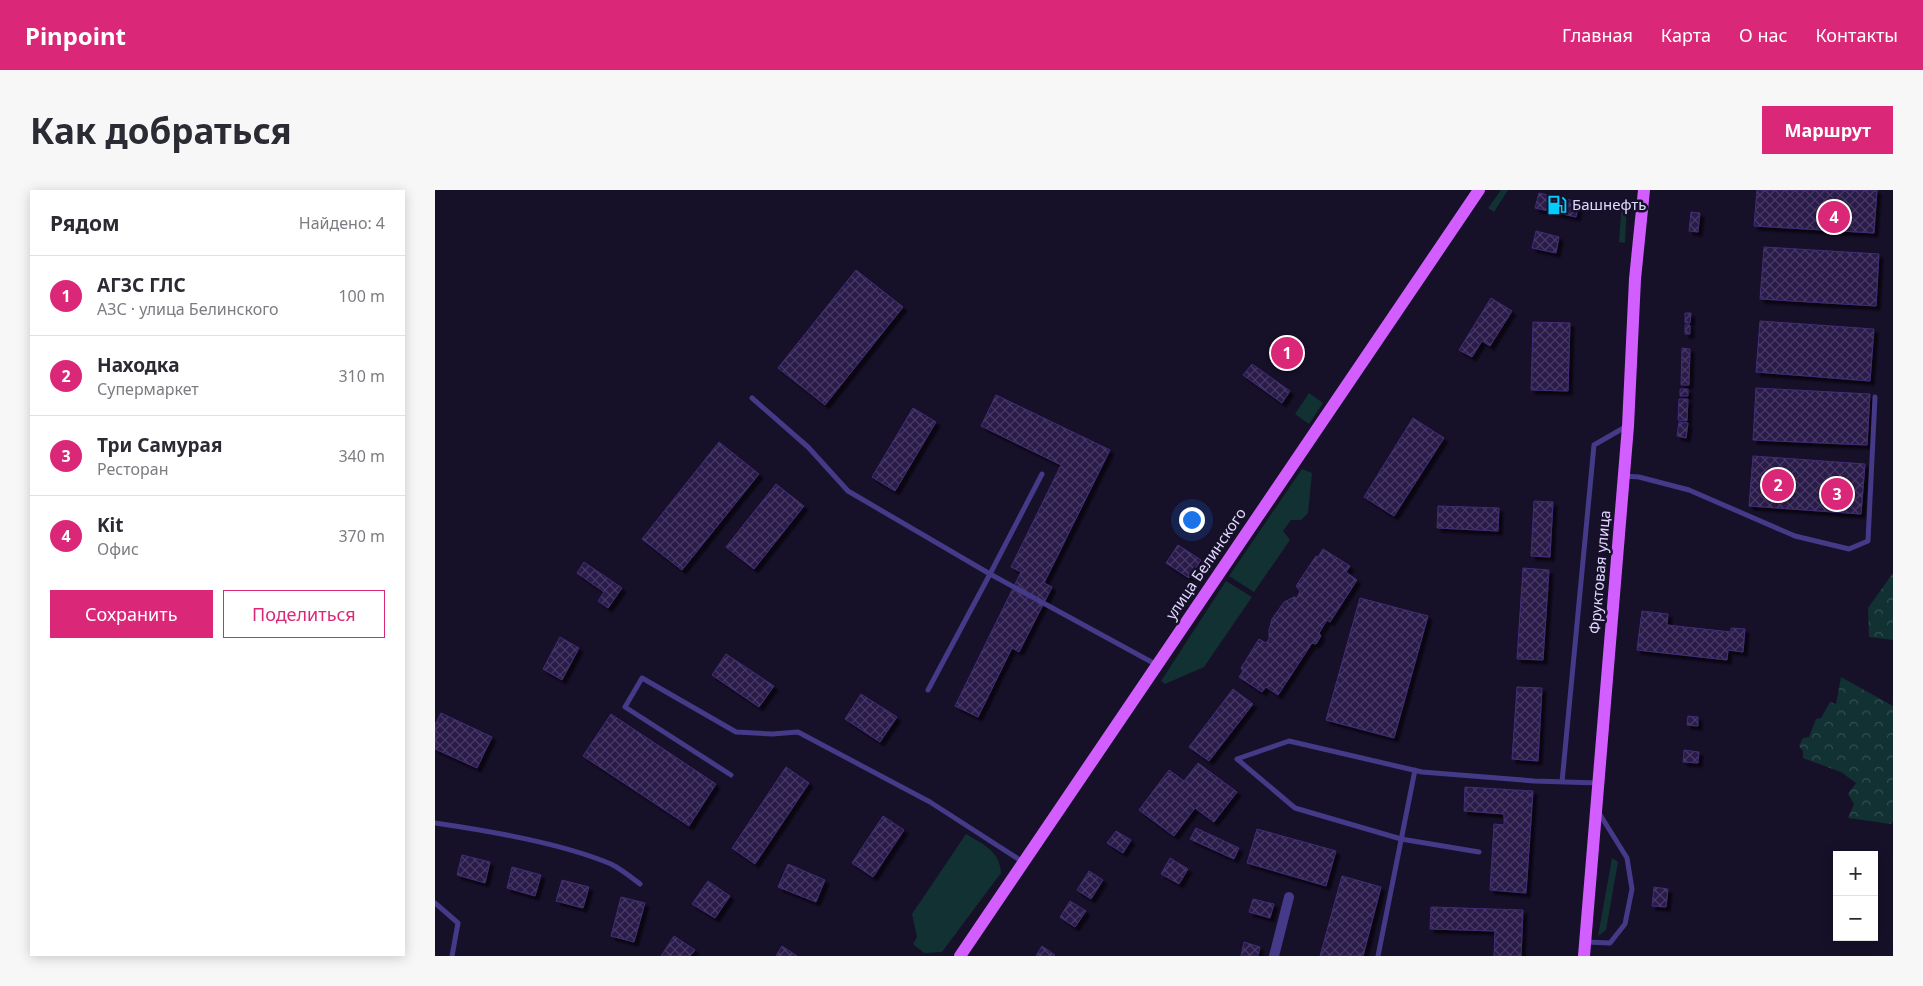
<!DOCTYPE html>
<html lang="ru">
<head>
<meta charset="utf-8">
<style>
	:root { --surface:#fff; --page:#f7f7f7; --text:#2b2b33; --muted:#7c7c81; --line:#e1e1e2; --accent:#db2777 }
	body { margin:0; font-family:"Noto Sans",sans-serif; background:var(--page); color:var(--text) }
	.controls { position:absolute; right:15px; bottom:15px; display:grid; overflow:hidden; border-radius:0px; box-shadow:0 2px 12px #0003 }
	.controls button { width:45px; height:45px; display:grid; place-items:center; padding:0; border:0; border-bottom:1px solid var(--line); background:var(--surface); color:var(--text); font:25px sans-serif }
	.you { position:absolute; left:756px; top:329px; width:18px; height:18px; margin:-12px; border:4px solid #fff; border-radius:50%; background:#1a73e8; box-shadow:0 0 0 8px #1a73e833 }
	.badge { display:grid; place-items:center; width:32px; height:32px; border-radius:50%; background:var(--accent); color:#fff; font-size:16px; font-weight:700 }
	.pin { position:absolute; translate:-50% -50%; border:2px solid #fff; box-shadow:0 1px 5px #0006 }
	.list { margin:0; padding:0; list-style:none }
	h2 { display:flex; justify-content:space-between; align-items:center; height:65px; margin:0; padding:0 20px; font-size:21px }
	h2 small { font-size:16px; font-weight:400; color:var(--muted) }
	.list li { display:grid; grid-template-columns:32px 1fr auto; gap:15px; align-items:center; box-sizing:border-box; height:80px; padding:0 20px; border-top:1px solid var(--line) }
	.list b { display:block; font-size:19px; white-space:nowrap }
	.list p { margin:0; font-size:16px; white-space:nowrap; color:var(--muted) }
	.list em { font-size:16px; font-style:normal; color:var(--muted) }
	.actions { display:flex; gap:10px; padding:15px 20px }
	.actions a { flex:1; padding:11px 0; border:1px solid var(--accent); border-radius:0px; text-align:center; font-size:18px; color:var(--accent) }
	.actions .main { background:var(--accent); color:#fff }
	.map { position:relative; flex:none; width:1458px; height:766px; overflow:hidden; border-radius:0px }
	header { display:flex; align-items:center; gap:30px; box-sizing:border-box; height:70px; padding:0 25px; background:var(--accent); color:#fff }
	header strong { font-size:24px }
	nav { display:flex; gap:28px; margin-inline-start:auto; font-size:18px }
	.intro { display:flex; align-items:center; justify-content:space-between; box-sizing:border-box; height:120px; padding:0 30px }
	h1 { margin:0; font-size:35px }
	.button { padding:12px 22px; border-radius:0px; background:var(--accent); color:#fff; font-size:18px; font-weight:700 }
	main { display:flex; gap:30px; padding:0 30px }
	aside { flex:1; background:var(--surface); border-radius:0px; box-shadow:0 2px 12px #0003 }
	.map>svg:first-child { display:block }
	.green { fill:#123133 }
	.forest { fill:url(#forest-crowns) }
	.building { fill:url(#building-cross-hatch); stroke:#432d76; filter:url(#shadow) }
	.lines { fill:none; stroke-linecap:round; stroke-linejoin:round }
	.service { stroke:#443a88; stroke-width:5 }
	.minor { stroke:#443a88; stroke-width:10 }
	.primary { stroke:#d35eff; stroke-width:12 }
	.labels { text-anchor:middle; stroke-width:5; stroke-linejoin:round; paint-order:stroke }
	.poi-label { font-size:15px; fill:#e0d7ff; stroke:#161029; text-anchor:start }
	.street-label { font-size:15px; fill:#e0d7ff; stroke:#161029 }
</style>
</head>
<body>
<header>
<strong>Pinpoint</strong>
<nav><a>Главная</a><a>Карта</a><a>О нас</a><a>Контакты</a></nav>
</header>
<div class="intro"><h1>Как добраться</h1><a class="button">Маршрут</a></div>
<main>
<aside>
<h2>Рядом<small>Найдено: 4</small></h2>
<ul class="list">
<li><span class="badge">1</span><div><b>АГЗС ГЛС</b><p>АЗС · улица Белинского</p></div><em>100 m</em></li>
<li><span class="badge">2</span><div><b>Находка</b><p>Супермаркет</p></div><em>310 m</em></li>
<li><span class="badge">3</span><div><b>Три Самурая</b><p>Ресторан</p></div><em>340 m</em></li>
<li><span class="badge">4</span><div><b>Kit</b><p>Офис</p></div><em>370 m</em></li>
</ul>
<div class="actions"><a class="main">Сохранить</a><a>Поделиться</a></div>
</aside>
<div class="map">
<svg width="1458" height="766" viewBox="0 0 1458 766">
	<defs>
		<pattern id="forest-crowns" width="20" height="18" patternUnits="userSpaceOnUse" patternTransform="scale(1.25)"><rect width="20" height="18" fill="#123133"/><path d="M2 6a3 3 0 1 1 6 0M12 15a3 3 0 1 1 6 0" fill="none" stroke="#344e52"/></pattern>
		<pattern id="building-cross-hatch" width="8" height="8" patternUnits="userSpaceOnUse" patternTransform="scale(1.25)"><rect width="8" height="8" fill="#291b4a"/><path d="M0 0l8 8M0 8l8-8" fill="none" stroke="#483b65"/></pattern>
		<filter id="shadow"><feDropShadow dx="4" dy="4" stdDeviation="1" flood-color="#0009"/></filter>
	</defs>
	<rect width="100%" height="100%" fill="#161029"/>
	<path class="green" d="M1066 0H1073L1059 22 1053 18Z
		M1187 11 1192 12 1190 53 1184 52Z
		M874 203 888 213 874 234 860 224Z
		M867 279 877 283 873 323 866 330H856L848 341 855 350 819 402 794 386Z
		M791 391 817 407 769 477 730 494 726 491Z
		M531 644C548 654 565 661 566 683L507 762 489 763 478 754 482 747 477 724Z
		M1177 668 1183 672 1171 740 1163 746Z"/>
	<path class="forest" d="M1458 383V450L1434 447 1433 418Z
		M1406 487 1458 516V631L1456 634 1413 628 1419 614 1413 604 1421 593 1406 582 1368 568V561L1364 556 1368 548 1374 547 1381 529 1386 528 1395 512 1401 514Z"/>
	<path class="building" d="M1322 0H1442L1439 43 1319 36Z
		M1104 3 1144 12 1141 27 1100 18Z
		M1256 22 1265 23 1263 42 1254 41Z
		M1101 41 1124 47 1121 63 1097 58Z
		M1329 57 1444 64 1441 116 1325 109Z
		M421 80 468 117 390 215 343 178Z
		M1056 108 1077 121 1055 156 1047 151 1037 167 1024 160Z
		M1250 123H1256L1255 133H1250Z
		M1325 131 1439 139 1435 191 1321 182Z
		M1098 132 1135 133 1133 201 1096 200Z
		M1250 135H1255V144H1250Z
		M852 152 863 160 853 174 842 166Z
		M1247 158 1255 159 1254 195H1246Z
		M817 174 855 201 847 213 808 185Z
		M1321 198 1435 204 1432 255 1318 250Z
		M1245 199H1253V206H1245Z
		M561 205 675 260 609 393 617 397 584 462 577 458 543 527 520 516 586 382 576 377 626 275 546 236Z
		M1244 209H1253L1252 231 1243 230Z
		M478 218 501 232 460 301 437 287Z
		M978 228 1009 248 959 326 929 307Z
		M1244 232 1253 233 1251 248 1242 246Z
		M284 252 324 284 247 380 207 349Z
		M1318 266 1430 274 1426 324 1314 316Z
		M341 294 369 316 319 379 291 357Z
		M1099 311 1118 312 1115 367 1096 366Z
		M1003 316 1064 318 1063 341 1002 338Z
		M743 355 766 370 754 388 731 373Z
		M888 359 915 376 911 382 922 390 895 432 892 430 884 443 886 446 881 454 877 453 843 505 831 497 827 502 804 487 808 481 806 478 824 449 831 453 834 449V440L837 429 849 412 859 407 862 408 865 401 861 396 881 366 883 367Z
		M149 372 187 398 173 418 163 411 169 402 142 383Z
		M1088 378 1114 380 1108 470 1082 469Z
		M925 408 993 426 959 548 891 530Z
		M1207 421 1233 424 1232 435 1296 442V438L1310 439 1308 462 1293 460 1292 470 1202 460Z
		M125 447 144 458 127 490 108 479Z
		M291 464 339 496 324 517 277 485Z
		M1082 497 1107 498 1103 571 1077 569Z
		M798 499 818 514 774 571 754 557Z
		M426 504 462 527 445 552 410 529Z
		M6 523 57 547 42 578 0 559V535Z
		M176 524 281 594 254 636 148 566Z
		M1253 526 1263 527V536L1252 535Z
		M1249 560 1264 562 1263 573 1248 572Z
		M763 573 802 602 779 632 760 618 739 646 704 620 734 580 749 591Z
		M351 577 374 593 320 674 297 658Z
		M1030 597 1098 601 1091 703 1055 700 1059 634 1069 635V624L1029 621Z
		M448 626 469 640 438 687 417 673Z
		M761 638 804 658 799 669 755 649Z
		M822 639 901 661 891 696 812 673Z
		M681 641 696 650 688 663 672 653Z
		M27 665 55 672 50 693 22 685Z
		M735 668 753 679 744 694 726 684Z
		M353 674 390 690 381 712 343 697Z
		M77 677 106 685 100 706 72 698Z
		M654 681 668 690 656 709 642 700Z
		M907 686 946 697 928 766H885Z
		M127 690 154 697 148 718 121 711Z
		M273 691 295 706 280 728 257 714Z
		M1219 697 1233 699 1231 717 1217 716Z
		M186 707 210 713 199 752 176 746Z
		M818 709 839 714 835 728 814 722Z
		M635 711 651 721 640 737 625 727Z
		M996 717 1088 720 1086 766H1059L1060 741 995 739Z
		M239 746 260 760 255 766H226Z
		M809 752 825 757 823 766H806Z
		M347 756 362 766H341Z
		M607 756 620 765 619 766H601Z"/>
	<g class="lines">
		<path class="service" d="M317 208 373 257 413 301 555 384 493 500
			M607 284 555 384 722 475
			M1189 286 1204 287 1254 300 1360 346 1414 359 1433 351 1440 207
			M296 585 190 517 207 488 301 542 337 544 363 542 495 612 588 672
			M1127 592 1159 255 1192 236
			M0 633C54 641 126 653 176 674 186 679 196 687 205 694
			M1044 662 966 649 860 618 802 569 854 551 987 582 1099 591 1163 593
			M0 713 23 733 17 766
			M1151 752 1175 753 1190 734 1197 699 1192 668 1164 623
			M943 766 980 580"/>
		<path class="minor" d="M839 766 854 707"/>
		<path class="primary" d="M525 766 1044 0
			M1149 766 1193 236 1200 89 1209 0"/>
	</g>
	<defs>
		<symbol id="fuel-bare" viewBox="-9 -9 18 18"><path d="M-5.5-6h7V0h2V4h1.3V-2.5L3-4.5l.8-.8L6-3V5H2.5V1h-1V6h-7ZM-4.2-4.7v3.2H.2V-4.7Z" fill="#03cdff" stroke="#161029" stroke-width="2.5" paint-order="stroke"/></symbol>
	</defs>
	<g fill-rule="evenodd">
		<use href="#fuel-bare" x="1108" y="1" width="28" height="28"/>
	</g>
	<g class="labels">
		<g class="poi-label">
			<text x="1137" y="20">Башнефть</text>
		</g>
		<g class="street-label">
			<text transform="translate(771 374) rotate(-56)" y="5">улица Белинского</text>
			<text transform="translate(1165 382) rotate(-85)" y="5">Фруктовая улица</text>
		</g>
	</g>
</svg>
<div class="controls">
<button>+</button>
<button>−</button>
</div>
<div class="you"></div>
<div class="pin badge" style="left:852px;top:163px">1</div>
<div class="pin badge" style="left:1343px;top:295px">2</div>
<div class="pin badge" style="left:1402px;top:304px">3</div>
<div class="pin badge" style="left:1399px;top:27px">4</div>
</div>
</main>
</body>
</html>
